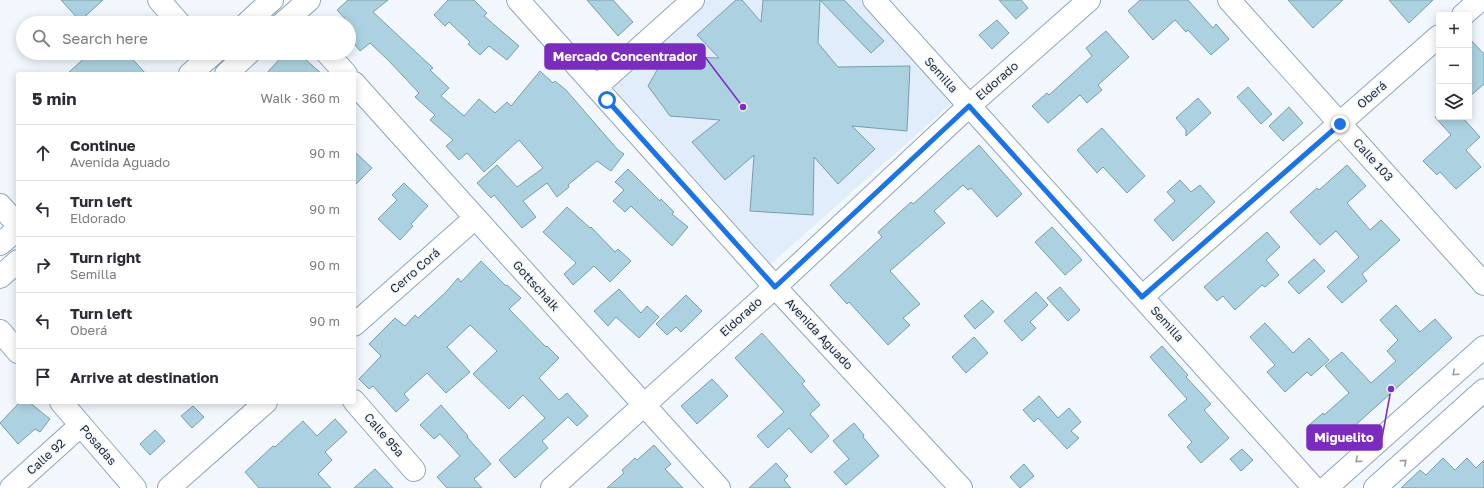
<!DOCTYPE html>
<html lang="en">
<head>
<meta charset="utf-8">
<style>
	:root { --surface:#fff; --page:#f2f2f3; --text:#2b2b33; --muted:#7c7c81; --line:#e1e1e2 }
	body { margin:0; font-family:"Golos Text",sans-serif; background:var(--page); color:var(--text) }
	.controls { position:absolute; right:12px; top:12px; display:grid; overflow:hidden; border-radius:4px; box-shadow:0 2px 10px #0003 }
	.controls button { width:36px; height:36px; display:grid; place-items:center; padding:0; border:0; border-bottom:1px solid var(--line); background:var(--surface); color:var(--text); font:20px sans-serif }
	.stop { position:absolute; width:12px; height:12px; margin:-9px; border:3px solid #1a73e8; border-radius:50%; background:#fff }
	.stop.end { background:#1a73e8; border-color:#fff; box-shadow:0 1px 4px #0008 }
	.list { margin:0; padding:0; list-style:none }
	h2 { display:flex; justify-content:space-between; align-items:center; height:52px; margin:0; padding:0 16px; font-size:17px }
	h2 small { font-size:13px; font-weight:400; color:var(--muted) }
	.list li { display:grid; grid-template-columns:26px 1fr auto; gap:12px; align-items:center; box-sizing:border-box; height:56px; padding:0 16px; border-top:1px solid var(--line) }
	.list b { display:block; font-size:15px; white-space:nowrap }
	.list p { margin:0; font-size:13px; white-space:nowrap; color:var(--muted) }
	.list em { font-size:13px; font-style:normal; color:var(--muted) }
	.icon { flex:none; width:22px; height:22px; fill:none; stroke:currentColor; stroke-width:2; stroke-linecap:round; stroke-linejoin:round }
	.map { position:relative; flex:none; width:1484px; height:488px; overflow:hidden }
	.search { position:absolute; background:var(--surface); box-shadow:0 2px 10px #0003; left:16px; top:16px; width:340px; height:44px; display:flex; align-items:center; gap:10px; box-sizing:border-box; padding:0 14px; border-radius:22px; color:var(--muted); font-size:15px }
	.panel { position:absolute; background:var(--surface); box-shadow:0 2px 10px #0003; left:16px; top:72px; width:340px; height:332px; border-radius:4px }
	.map>svg:first-child { display:block }
	.built { fill:#e1edfa }
	.building { fill:#acd2e1; stroke:#799dac }
	.lines { fill:none; stroke-linecap:round; stroke-linejoin:round }
	.minor-casing { stroke:#8da5be; stroke-width:24 }
	.major-casing { stroke:#8da5be; stroke-width:24 }
	.minor { stroke:#fff; stroke-width:22 }
	.major { stroke:#fff; stroke-width:22 }
	.oneway { stroke:#999da2 }
	.route { stroke:#1a73e8; stroke-width:5 }
	.labels { text-anchor:middle; stroke-width:3; stroke-linejoin:round; paint-order:stroke }
	.street-label { font-size:12px; fill:#1d2630; stroke:#f2f7fd }
	.leader { fill:none; stroke:#7b2cbf; stroke-width:1.5 }
	.callout-dot { fill:#7b2cbf; stroke:#f2f7fd; stroke-width:1.5 }
	.callout { fill:#7b2cbf; stroke:#7b2cbf; stroke-width:1.5 }
	.callout-label { font-size:13px; text-anchor:middle; font-weight:bold; fill:#fff }
</style>
</head>
<body>
<div class="map">
<svg width="1484" height="488" viewBox="0 0 1484 488">
	<rect width="100%" height="100%" fill="#f2f7fd"/>
	<path class="built" d="M707 0H861L952 103 771 264 611 85Z"/>
	<path class="building" d="M61 0H103L80 21Z
		M348 0H388L373 12 433 68 430 70 449 88 441 96 464 116 479 99 495 113 507 102 511 106 540 71 553 83 555 81 566 90 618 150 624 154 611 171 597 161 568 185 569 187 557 197 547 183 523 201 536 217 522 228 494 195 491 198 477 183 497 165 517 187 543 168 519 140 484 172 467 153 459 160 446 146 453 140 430 120 435 115 415 97 419 93 388 60 370 43 360 51 349 37V23L337 10Z
		M448 0H474L487 13 484 16 519 46 507 60 489 46 480 55 468 44 470 42 449 22 445 26 434 15Z
		M587 0H613L633 22 618 36Z
		M736 0H742L761 22 763 0H844L884 41 871 53 820 0 818 43 838 67 910 66 907 131 852 126 875 149 838 184 814 157 813 215 750 211 754 155 725 180 692 142 720 120 670 116 648 86 665 56 719 58 697 35Z
		M999 0H1021L1028 8 1016 19Z
		M1140 0H1188L1213 28 1216 24 1229 39 1211 55 1188 30 1186 32 1175 20 1153 40 1128 11Z
		M1288 0H1343L1313 28Z
		M1389 0H1433L1409 23Z
		M997 20 1009 33 992 49 979 35Z
		M1106 31 1129 57 1098 85 1102 90 1087 103 1080 95 1048 123 1032 106 1047 93 1049 95 1092 56 1086 48Z
		M1469 38 1484 54V84L1469 97Z
		M90 53H127L146 74H67Z
		M285 53H298L322 74H266Z
		M1248 87 1272 114 1261 124 1237 97Z
		M1198 98 1211 113 1186 136V130L1176 118Z
		M1289 107 1303 123 1283 141 1269 126Z
		M1435 117H1462L1480 137 1466 150 1481 167 1456 189 1440 172 1437 175 1423 161 1451 135Z
		M1102 128 1145 176 1127 193 1103 167 1097 173 1077 150Z
		M979 145 1022 194 997 217 971 188 968 190 963 185 934 211 945 223 890 271 920 304 903 318 910 325 888 345 849 302 847 304 830 285 882 237 878 232 911 202 913 204Z
		M354 151 372 168 354 186Z
		M1347 165 1366 186 1347 203 1370 230 1381 220 1400 240 1362 274 1367 281 1342 303 1327 287 1359 257 1336 231 1320 245 1290 212 1317 188 1319 190Z
		M628 169 660 201 661 199 674 212 672 214 688 227 672 246 631 206 625 212 613 201 624 190 615 182Z
		M1180 180 1191 192 1200 185 1215 202 1173 241 1154 220 1175 201 1167 192Z
		M404 183 428 206 411 224 413 226 400 240 378 219 397 200 392 195Z
		M567 207 590 228 591 227 615 252 618 249 631 261 610 282 594 266 573 285 564 274 576 263 543 232Z
		M1052 227 1082 260 1065 275 1035 242Z
		M1267 232 1280 247 1266 260 1279 275 1265 287 1262 285 1235 310 1223 296 1217 301 1204 287Z
		M1314 259 1325 271 1299 294 1288 282Z
		M481 261 506 286 507 285 521 298 509 309 546 347 547 346 559 358 539 378 559 400 567 393 588 416 577 426 568 417 542 441 548 448 515 478 499 460 545 418 523 395 509 409 473 374 497 351 470 325 447 347 470 372 446 393 427 373 404 394 409 400 396 412 373 386 369 389 359 379 381 356 369 344 395 318 405 326 415 315 418 318 446 292 458 278 461 282Z
		M1060 287 1080 310 1068 321 1047 298Z
		M619 289 641 313 647 306 659 317 639 338 616 317 608 326 594 311Z
		M1036 292 1048 305 1030 322 1036 328 1022 341 1004 321Z
		M686 295 702 311 681 332 676 327 667 335 656 324Z
		M982 300 994 312 975 329 964 316Z
		M1396 305 1420 332 1435 319 1452 338 1329 449 1308 426 1323 413 1324 415 1349 393 1325 366 1342 352 1371 383 1396 361 1387 351 1398 340 1380 320Z
		M1265 323 1293 353 1309 338 1329 360 1311 376 1307 372 1285 392 1267 372 1275 365 1250 337Z
		M762 333 805 381 802 384 820 405 810 414 829 436 811 453 789 428 768 448 757 436 784 412 735 358Z
		M974 337 988 353 966 373 952 357Z
		M1162 346 1188 375 1186 377 1211 404 1204 410 1229 438 1201 463 1187 447 1192 442 1168 415 1187 399 1150 357Z
		M712 379 728 396 697 424 681 406Z
		M1039 396 1058 418 1069 408 1081 422 1071 431 1079 438 1067 449 1038 418 1034 422 1023 410Z
		M20 402H29L50 419 40 432 35 429 18 444 0 423Z
		M441 405 468 436 467 437 491 464 474 479 482 488H447L437 477 460 456 440 434 434 439 420 425Z
		M193 406 204 417 192 428 181 416Z
		M335 419 347 432 325 452 332 460 318 474 331 488H259L245 472 273 446 275 447 303 421 317 436Z
		M854 423 864 435 863 437 879 456 846 485 834 472 849 459 833 441Z
		M155 430 165 441 150 455 140 444Z
		M654 445 671 464 665 469 683 488H607L624 473 622 470 635 458 637 460Z
		M1242 449 1253 460 1241 471 1230 459Z
		M1443 458 1455 470 1467 458 1476 468 1484 460V488H1401L1420 470 1426 475Z
		M776 463 788 476 784 480 791 488H749Z
		M1024 464 1034 476 1020 488 1010 477Z
		M375 469 393 488H354Z"/>
	<g class="lines">
		<defs>
			<path id="minor" d="M159 0 179 23
				M874 0 1314 488
				M1229 0 1484 284
				M1463 15 1480 0
				M327 53 346 74
				M354 83 719 488
				M596 87 693 0
				M0 205 18 225
				M1142 297 1439 36
				M354 325 475 218
				M0 331 18 352
				M354 401 414 470
				M61 402 135 488
				M11 488 81 425
				M169 488 266 402
				M552 488 775 287 969 106 1089 0"/>
			<path id="major" d="M518 0 775 287 961 488
				M247 23 272 0
				M283 23 309 0
				M190 74 214 53
				M226 74 249 53
				M0 244 18 229
				M0 277 18 261
				M1326 488 1484 347
				M1375 488 1484 390"/>
		</defs>
		<use href="#minor" class="minor-casing"/>
		<use href="#major" class="major-casing"/>
		<use href="#minor" class="minor"/>
		<use href="#major" class="major"/>
	</g>
	<defs><path id="oneway-chevron" d="M-2-3.5L2.5 0L-2 3.5" fill="none" stroke-width="1.6" stroke-linecap="round" stroke-linejoin="round"/></defs>
	<g class="oneway">
		<use href="#oneway-chevron" transform="translate(1455 373) rotate(138)"/>
		<use href="#oneway-chevron" transform="translate(1358 460) rotate(138)"/>
		<use href="#oneway-chevron" transform="translate(1404 462) rotate(-42)"/>
	</g>
	<g class="lines">
		<path class="route" d="M607 100 775 287 969 106 1142 297 1340 124"/>
	</g>
	<g class="labels">
		<g class="street-label">
			<text transform="translate(941 75) rotate(48)" y="4">Semilla</text>
			<text transform="translate(997 81) rotate(-41)" y="4">Eldorado</text>
			<text transform="translate(1372 95) rotate(-41)" y="4">Oberá</text>
			<text transform="translate(1373 160) rotate(48)" y="4">Calle 103</text>
			<text transform="translate(415 271) rotate(-41)" y="4">Cerro Corá</text>
			<text transform="translate(536 286) rotate(48)" y="4">Gottschalk</text>
			<text transform="translate(741 317) rotate(-42)" y="4">Eldorado</text>
			<text transform="translate(1167 324) rotate(48)" y="4">Semilla</text>
			<text transform="translate(819 334) rotate(47)" y="4">Avenida Aguado</text>
			<text transform="translate(384 435) rotate(49)" y="4">Calle 95a</text>
			<text transform="translate(98 445) rotate(49)" y="4">Posadas</text>
			<text transform="translate(46 457) rotate(-42)" y="4">Calle 92</text>
		</g>
	</g>
	<path class="leader" d="M743 107L705 57M1391 389L1382 438"/>
	<g class="callout-dot">
		<circle cx="743" cy="107" r="4"/>
		<circle cx="1391" cy="389" r="4"/>
	</g>
	<g class="callout">
		<rect x="545" y="44" width="160" height="25" rx="4"/>
		<rect x="1307" y="425" width="75" height="25" rx="4"/>
	</g>
	<g class="callout-label">
		<text x="625" y="61">Mercado Concentrador</text>
		<text x="1344" y="442">Miguelito</text>
	</g>
</svg>
<div class="controls">
<button>+</button>
<button>−</button>
<button><svg class="icon" aria-label="layers" viewBox="0 0 24 24"><path d="M12 4l9 5-9 5-9-5zM3 14l9 5 9-5"/></svg></button>
</div>
<div class="stop" style="left:607px;top:100px"></div>
<div class="stop end" style="left:1340px;top:124px"></div>
<div class="search"><svg class="icon" aria-label="search" viewBox="0 0 24 24"><circle cx="10" cy="10" r="6"/><path d="M15 15l6 6"/></svg>Search here</div>
<section class="panel">
<h2>5 min<small>Walk · 360 m</small></h2>
<ul class="list">
<li><svg class="icon" aria-label="ahead" viewBox="0 0 24 24"><path d="M12 20V5M6 11l6-6 6 6"/></svg><div><b>Continue</b><p>Avenida Aguado</p></div><em>90 m</em></li>
<li><svg class="icon" aria-label="left" viewBox="0 0 24 24"><path d="M17 20v-9H6M10 6l-5 5 5 5"/></svg><div><b>Turn left</b><p>Eldorado</p></div><em>90 m</em></li>
<li><svg class="icon" aria-label="right" viewBox="0 0 24 24"><path d="M7 20v-9h11M14 6l5 5-5 5"/></svg><div><b>Turn right</b><p>Semilla</p></div><em>90 m</em></li>
<li><svg class="icon" aria-label="left" viewBox="0 0 24 24"><path d="M17 20v-9H6M10 6l-5 5 5 5"/></svg><div><b>Turn left</b><p>Oberá</p></div><em>90 m</em></li>
<li><svg class="icon" aria-label="arrive" viewBox="0 0 24 24"><path d="M6 21V4h12l-3 4 3 4H6"/></svg><div><b>Arrive at destination</b></div></li>
</ul>
</section>
</div>
</body>
</html>
